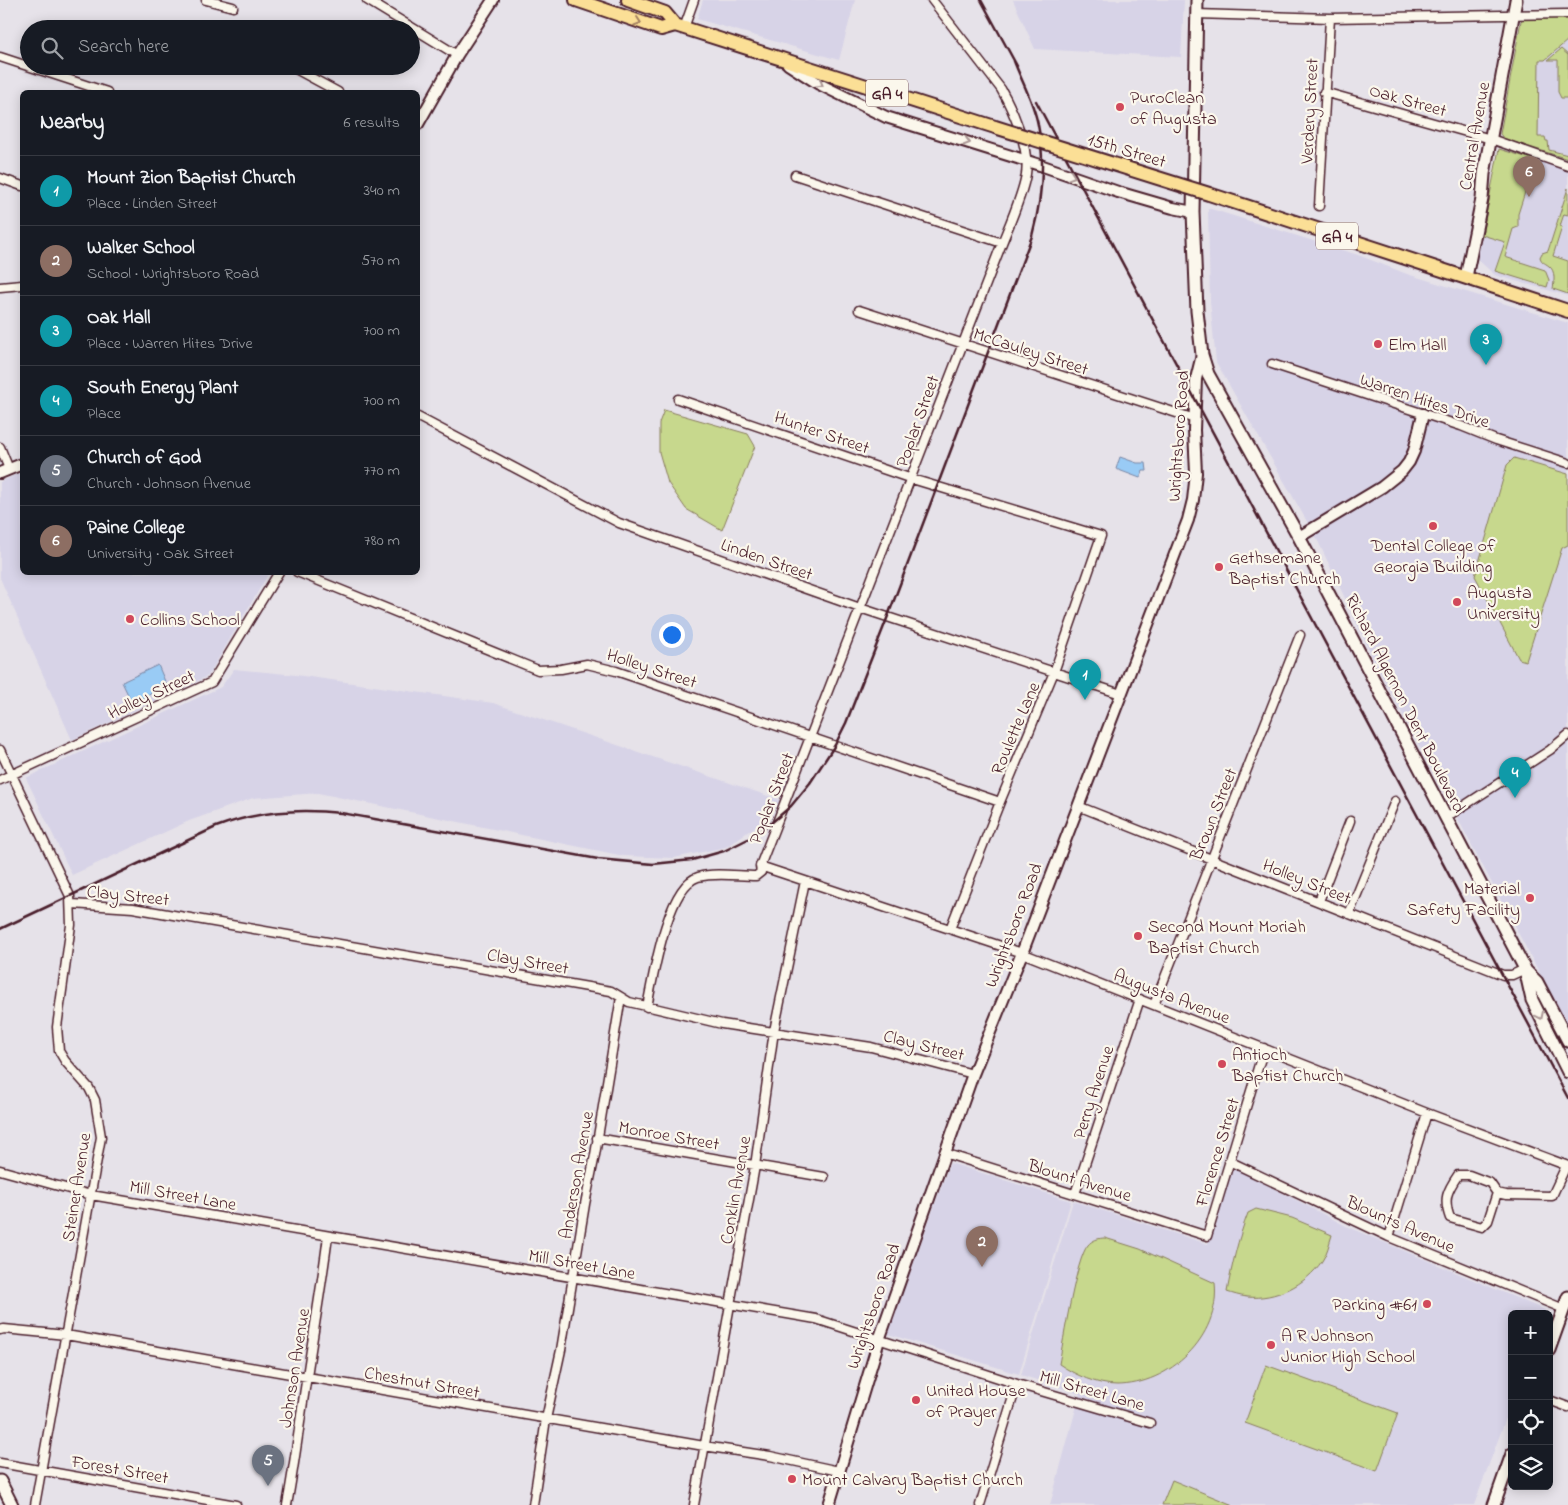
<!DOCTYPE html>
<html lang="en">
<head>
<meta charset="utf-8">
<style>
	:root { --surface:#171b24; --page:#20242c; --text:#f1f3f6; --muted:#9ea1a6; --line:#363941; --accent:#d1495b }
	body { margin:0; font-family:"Indie Flower",sans-serif; background:var(--page); color:var(--text) }
	.controls { position:absolute; right:15px; bottom:15px; display:grid; overflow:hidden; border-radius:8px; box-shadow:0 2px 12px #0003 }
	.controls button { width:45px; height:45px; display:grid; place-items:center; padding:0; border:0; border-bottom:1px solid var(--line); background:var(--surface); color:var(--text); font:25px sans-serif }
	.you { position:absolute; left:671px; top:634px; width:18px; height:18px; margin:-12px; border:4px solid #fff; border-radius:50%; background:#1a73e8; box-shadow:0 0 0 8px #1a73e833 }
	.badge { display:grid; place-items:center; width:32px; height:32px; border-radius:50%; background:var(--accent); color:#fff; font-size:16px; font-weight:700 }
	.pin { position:absolute; translate:-50% -41px; filter:drop-shadow(0 1px 2px #0008) }
	.pin::after { content:''; position:absolute; top:26px; width:18px; height:15px; background:inherit; clip-path:polygon(0 0,100% 0,50% 100%) }
	.list { margin:0; padding:0; list-style:none }
	h2 { display:flex; justify-content:space-between; align-items:center; height:65px; margin:0; padding:0 20px; font-size:21px }
	h2 small { font-size:16px; font-weight:400; color:var(--muted) }
	.list li { display:grid; grid-template-columns:32px 1fr auto; gap:15px; align-items:center; box-sizing:border-box; height:70px; padding:0 20px; border-top:1px solid var(--line) }
	.list b { display:block; font-size:19px; white-space:nowrap }
	.list p { margin:0; font-size:16px; white-space:nowrap; color:var(--muted) }
	.list em { font-size:16px; font-style:normal; color:var(--muted) }
	.icon { flex:none; width:28px; height:28px; fill:none; stroke:currentColor; stroke-width:2; stroke-linecap:round; stroke-linejoin:round }
	.map { position:relative; flex:none; width:1568px; height:1505px; overflow:hidden }
	.search { position:absolute; background:var(--surface); box-shadow:0 2px 12px #0003; left:20px; top:20px; width:400px; height:55px; display:flex; align-items:center; gap:12px; box-sizing:border-box; padding:0 18px; border-radius:28px; color:var(--muted); font-size:19px }
	.panel { position:absolute; background:var(--surface); box-shadow:0 2px 12px #0003; left:20px; top:90px; width:400px; height:485px; border-radius:8px }
	.map>svg:first-child { display:block }
	.built { fill:#d7d3e7 }
	.green { fill:#c7d88d; stroke:#887c5c }
	.water { fill:#99cbf5; stroke:#7986a4 }
	.lines { fill:none; stroke-linecap:round; stroke-linejoin:round }
	.minor-casing { stroke:#4a1f2b; stroke-width:11 }
	.tertiary-casing { stroke:#4a1f2b; stroke-width:14 }
	.secondary-casing { stroke:#4a1f2b; stroke-width:15 }
	.primary-casing { stroke:#4a1f2b; stroke-width:16 }
	.minor { stroke:#fbf7ec; stroke-width:8 }
	.tertiary { stroke:#fbf7ec; stroke-width:10 }
	.secondary { stroke:#fbf7ec; stroke-width:11 }
	.primary { stroke:#fbdf96; stroke-width:12 }
	.rail { stroke:#4a1f2b; stroke-width:2.5 }
	.primary-bridge-casing { stroke:#4a1f2b; stroke-width:16; stroke-linecap:butt }
	.primary-bridge { stroke:#fbdf96; stroke-width:12 }
	.oneway { stroke:#a27f60 }
	.oneway2 { stroke:#ab9695 }
	.poi-dot { fill:#d1495b; stroke:#fbf7ec; stroke-width:2 }
	.labels { text-anchor:middle; stroke-width:4.5; stroke-linejoin:round; paint-order:stroke }
	.shield { fill:#fbf7ec; stroke:#7f6065; stroke-width:1 }
	.shield-label { font-size:16px; font-weight:bold; fill:#4a1f2b }
	.poi-label { font-size:18px; fill:#4a1f2b; stroke:#fbf7ec; text-anchor:start }
	.street-label { font-size:18px; fill:#4a1f2b; stroke:#fbf7ec }
</style>
</head>
<body>
<div class="map">
<svg width="1568" height="1505" viewBox="0 0 1568 1505">
	<rect width="100%" height="100%" fill="#e6e2e9"/>
	<filter id="ink" filterUnits="userSpaceOnUse"><feTurbulence type="fractalNoise" baseFrequency=".02" numOctaves="2"/><feDisplacementMap in="SourceGraphic" scale="10" xChannelSelector="R" yChannelSelector="G"/><feConvolveMatrix kernelMatrix="1 2 1 2 8 2 1 2 1" color-interpolation-filters="sRGB"/></filter>
	<g filter="url(#ink)">
		<path class="built" d="M703 0H855L839 60 697 19Z
			M1013 0H1184L1181 57 1035 49Z
			M1526 29 1568 30V296L1495 275 1477 259Z
			M1208 208 1358 255 1407 274 1568 323V1027L1376 664 1317 539 1216 362 1210 301Z
			M22 472V572L269 573 208 676 72 740 0 578V482Z
			M234 669 296 675 493 703 780 800 766 819 726 847 674 858 624 856 318 793 253 798 189 821 72 875 26 778 221 687Z
			M950 1163 1071 1201 1019 1374 888 1334Z
			M1232 1167 1350 1228 1545 1310 1544 1314H1512V1402L1474 1505H1050L1080 1394 1021 1375 1073 1201 1208 1244Z"/>
		<path class="green" d="M1524 18H1568V40L1545 60H1539L1538 137H1545L1546 141H1548L1549 150 1568 155V159L1504 139 1500 134 1521 21Z
			M1561 49 1568 55V98H1561L1558 92V60H1548Z
			M1499 149 1532 159 1534 164 1518 214V227L1513 229 1505 257 1545 270 1549 280 1547 287 1495 271 1505 242 1482 235Z
			M1568 188V215L1564 214 1560 226 1562 227 1553 256 1568 261V294L1553 289C1554 282 1556 271 1549 266 1544 262 1542 263 1540 257L1542 253 1548 251Z
			M664 410 748 434 755 446 722 530 686 509 668 483 659 452V423Z
			M1514 458 1568 474V545L1562 548 1526 661 1519 659 1475 576 1507 465Z
			M1256 1209 1292 1218 1332 1235C1329 1244 1327 1254 1322 1261 1306 1285 1275 1300 1247 1297 1240 1296 1233 1294 1227 1292 1232 1265 1238 1239 1248 1213Z
			M1105 1238 1140 1249 1215 1283C1221 1337 1169 1385 1117 1385 1097 1385 1075 1375 1059 1364 1063 1343 1076 1258 1088 1245 1092 1240 1099 1238 1105 1238Z
			M1266 1365 1398 1413 1377 1471 1245 1423Z
			M1172 1480 1233 1505H1162Z"/>
		<path class="water" d="M1120 457 1137 463H1146L1147 471H1143L1140 478 1116 469Z
			M158 665 167 686 132 703 122 682Z"/>
		<g class="lines">
			<defs>
				<path id="minor" d="M206 0 233 7
					M367 0 457 55
					M1196 14 1330 18 1568 14
					M684 28 694 0
					M0 57 107 92
					M290 66 338 92
					M1324 92 1491 139 1568 166
					M795 175 1002 243
					M0 178 22 186
					M1319 206 1330 18
					M0 287 22 285
					M859 310 1195 419
					M1272 364 1461 426 1496 440 1568 463
					M678 399 912 479 1101 536 1054 672 1000 802 950 929
					M418 417 619 523 860 608 1121 694
					M0 447 9 469
					M297 572 538 670 561 669 587 664 616 671 1000 802
					M0 750 70 896 71 925 57 1027 59 1051 65 1061 89 1088 95 1100 101 1137 35 1505
					M0 780 212 682 279 572
					M1078 806 1503 975H1512L1525 969
					M1445 818 1550 750 1568 735
					M760 866 1022 953 1427 1113 1568 1166
					M1319 901 1350 821
					M72 904 133 908 611 991 629 1002 722 1024 871 1047 973 1074
					M1349 914 1395 801
					M1154 1005 1300 635
					M647 1007C653 978 667 886 698 877 716 872 737 876 756 876L761 872 760 866 1002 243C1010 223 1023 194 1026 174 1030 149 1013 110 1001 89L932 0
					M597 1138 824 1177
					M944 1153 1207 1236 1264 1048
					M1229 1161 1389 1237 1564 1309
					M0 1170 91 1195 816 1319 1017 1384 1150 1423
					M1497 1193 1488 1221 1482 1227 1450 1218C1443 1199 1447 1191 1458 1175H1469L1490 1183 1497 1193 1506 1195 1552 1196 1566 1166
					M1075 1194 1140 999
					M1389 1237 1427 1113
					M0 1330 4 1329 66 1335 704 1446 770 1456 839 1471
					M1549 1400 1568 1407
					M0 1463 236 1505
					M287 1505C295 1462 300 1419 307 1376 314 1329 322 1283 328 1236
					M533 1505 546 1419 561 1350 585 1204 595 1155 621 997
					M694 1505 755 1166 774 1031 805 881
					M980 1505 1017 1384"/>
				<path id="tertiary" d="M788 64 819 84 886 117 1043 166 1118 192 1173 208 1193 212
					M418 124 457 55 493 0
					M0 473 22 464
					M1299 537 1382 487 1402 471 1409 462 1414 451 1423 414
					M829 1505 879 1340 973 1074 1022 953 1188 520 1193 500 1196 473 1194 430 1196 379 1202 355"/>
				<path id="secondary" d="M1197 0 1193 212 1197 311 1202 355 1208 374 1299 537 1525 969 1532 1000 1568 1072
					M1466 277 1482 199 1484 174 1516 0
					M1526 971 1537 982 1568 1041
					M1549 1350 1568 1297
					M0 1481 12 1505
					M1494 1505 1512 1454"/>
				<path id="primary" d="M576 0 661 29 675 25
					M628 0 665 13 675 25 995 127
					M1209 194 1568 311"/>
			</defs>
			<use href="#minor" class="minor-casing"/>
			<use href="#tertiary" class="tertiary-casing"/>
			<use href="#secondary" class="secondary-casing"/>
			<use href="#primary" class="primary-casing"/>
			<use href="#minor" class="minor"/>
			<use href="#tertiary" class="tertiary"/>
			<use href="#secondary" class="secondary"/>
			<use href="#primary" class="primary"/>
			<path class="rail" d="M981 0 1017 66
				M1036 101 1568 1098
				M0 929 216 827C257 811 297 808 341 813L598 859 653 864 692 860 724 851 750 838 770 824 791 806 810 783 835 745 846 723 888 616 1032 236C1042 199 1046 163 1038 125 1034 103 1022 82 1014 61"/>
			<defs>
				<path id="primary-bridge" d="M995 127 1209 194"/>
			</defs>
			<use href="#primary-bridge" class="primary-bridge-casing"/>
			<use href="#primary-bridge" class="primary-bridge"/>
		</g>
		<defs><path id="oneway-chevron" d="M-2-3.5L2.5 0L-2 3.5" fill="none" stroke-width="1.6" stroke-linecap="round" stroke-linejoin="round" transform="scale(1.25)"/></defs>
		<use class="oneway" href="#oneway-chevron" transform="translate(638 22) rotate(19)"/>
		<g class="oneway2">
			<use href="#oneway-chevron" transform="translate(820 84) rotate(30)"/>
			<use href="#oneway-chevron" transform="translate(967 142) rotate(17)"/>
			<use href="#oneway-chevron" transform="translate(1072 176) rotate(19)"/>
			<use href="#oneway-chevron" transform="translate(1540 1016) rotate(64)"/>
		</g>
	</g>
	<g class="poi-dot">
		<circle cx="1120" cy="107" r="5"/>
		<circle cx="1378" cy="344" r="5"/>
		<circle cx="1433" cy="526" r="5"/>
		<circle cx="1219" cy="567" r="5"/>
		<circle cx="1457" cy="602" r="5"/>
		<circle cx="130" cy="619" r="5"/>
		<circle cx="1530" cy="898" r="5"/>
		<circle cx="1138" cy="936" r="5"/>
		<circle cx="1222" cy="1064" r="5"/>
		<circle cx="1427" cy="1304" r="5"/>
		<circle cx="1271" cy="1345" r="5"/>
		<circle cx="916" cy="1400" r="5"/>
		<circle cx="792" cy="1479" r="5"/>
	</g>
	<g class="labels">
		<g class="shield">
			<rect x="866" y="79.5" width="42" height="27" rx="4"/>
			<rect x="1316" y="222.5" width="42" height="27" rx="4"/>
		</g>
		<g class="shield-label">
			<text x="887" y="99">GA 4</text>
			<text x="1337" y="242">GA 4</text>
		</g>
		<g class="poi-label">
			<text x="1130" y="103">PuroClean<tspan x="1130" dy="21">of Augusta</tspan></text>
			<text x="1388" y="350">Elm Hall</text>
			<text x="1433" y="551" text-anchor="middle">Dental College of<tspan x="1433" dy="21">Georgia Building</tspan></text>
			<text x="1229" y="563">Gethsemane<tspan x="1229" dy="21">Baptist Church</tspan></text>
			<text x="1467" y="598">Augusta<tspan x="1467" dy="21">University</tspan></text>
			<text x="140" y="625">Collins School</text>
			<text x="1520" y="894" text-anchor="end">Material<tspan x="1520" dy="21">Safety Facility</tspan></text>
			<text x="1148" y="932">Second Mount Moriah<tspan x="1148" dy="21">Baptist Church</tspan></text>
			<text x="1232" y="1060">Antioch<tspan x="1232" dy="21">Baptist Church</tspan></text>
			<text x="1417" y="1310" text-anchor="end">Parking #61</text>
			<text x="1281" y="1341">A R Johnson<tspan x="1281" dy="21">Junior High School</tspan></text>
			<text x="926" y="1396">United House<tspan x="926" dy="21">of Prayer</tspan></text>
			<text x="802" y="1485">Mount Calvary Baptist Church</text>
		</g>
		<g class="street-label">
			<text transform="translate(1408 100) rotate(16)" y="6">Oak Street</text>
			<text transform="translate(1309 111) rotate(-87)" y="6">Verdery Street</text>
			<text transform="translate(1474 136) rotate(-80)" y="6">Central Avenue</text>
			<text transform="translate(1127 150) rotate(17)" y="6">15th Street</text>
			<text transform="translate(1031 351) rotate(18)" y="6">McCauley Street</text>
			<text transform="translate(1425 400) rotate(19)" y="6">Warren Hites Drive</text>
			<text transform="translate(917 421) rotate(-70)" y="6">Poplar Street</text>
			<text transform="translate(822 432) rotate(19)" y="6">Hunter Street</text>
			<text transform="translate(1178 436) rotate(-86)" y="6">Wrightsboro Road</text>
			<text transform="translate(767 559) rotate(19)" y="6">Linden Street</text>
			<text transform="translate(652 668) rotate(18)" y="6">Holley Street</text>
			<text transform="translate(151 694) rotate(-25)" y="6">Holley Street</text>
			<text transform="translate(1406 703) rotate(63)" y="6">Richard Algernon Dent Boulevard</text>
			<text transform="translate(1015 728) rotate(-67)" y="6">Roulette Lane</text>
			<text transform="translate(771 798) rotate(-69)" y="6">Poplar Street</text>
			<text transform="translate(1213 814) rotate(-68)" y="6">Brown Street</text>
			<text transform="translate(1307 881) rotate(22)" y="6">Holley Street</text>
			<text transform="translate(128 895) rotate(6)" y="6">Clay Street</text>
			<text transform="translate(1013 925) rotate(-69)" y="6">Wrightsboro Road</text>
			<text transform="translate(528 961) rotate(10)" y="6">Clay Street</text>
			<text transform="translate(1172 996) rotate(21)" y="6">Augusta Avenue</text>
			<text transform="translate(924 1045) rotate(14)" y="6">Clay Street</text>
			<text transform="translate(1093 1092) rotate(-72)" y="6">Perry Avenue</text>
			<text transform="translate(669 1135) rotate(10)" y="6">Monroe Street</text>
			<text transform="translate(1217 1152) rotate(-73)" y="6">Florence Street</text>
			<text transform="translate(576 1175) rotate(-80)" y="6">Anderson Avenue</text>
			<text transform="translate(1080 1180) rotate(17)" y="6">Blount Avenue</text>
			<text transform="translate(76 1187) rotate(-81)" y="6">Steiner Avenue</text>
			<text transform="translate(735 1190) rotate(-80)" y="6">Conklin Avenue</text>
			<text transform="translate(183 1195) rotate(10)" y="6">Mill Street Lane</text>
			<text transform="translate(1401 1224) rotate(24)" y="6">Blounts Avenue</text>
			<text transform="translate(582 1264) rotate(10)" y="6">Mill Street Lane</text>
			<text transform="translate(873 1306) rotate(-71)" y="6">Wrightsboro Road</text>
			<text transform="translate(294 1368) rotate(-81)" y="6">Johnson Avenue</text>
			<text transform="translate(422 1382) rotate(10)" y="6">Chestnut Street</text>
			<text transform="translate(1092 1390) rotate(16)" y="6">Mill Street Lane</text>
			<text transform="translate(120 1469) rotate(10)" y="6">Forest Street</text>
		</g>
	</g>
</svg>
<div class="controls">
<button>+</button>
<button>−</button>
<button><svg class="icon" aria-label="locate" viewBox="0 0 24 24"><circle cx="12" cy="12" r="6"/><path d="M12 2v4M12 18v4M2 12h4M18 12h4"/></svg></button>
<button><svg class="icon" aria-label="layers" viewBox="0 0 24 24"><path d="M12 4l9 5-9 5-9-5zM3 14l9 5 9-5"/></svg></button>
</div>
<div class="you"></div>
<div class="pin badge" style="left:1085px;top:700px;background:#0f9aa8">1</div>
<div class="pin badge" style="left:982px;top:1267px;background:#8d6e63">2</div>
<div class="pin badge" style="left:1486px;top:365px;background:#0f9aa8">3</div>
<div class="pin badge" style="left:1515px;top:798px;background:#0f9aa8">4</div>
<div class="pin badge" style="left:268px;top:1486px;background:#6b7280">5</div>
<div class="pin badge" style="left:1529px;top:197px;background:#8d6e63">6</div>
<div class="search"><svg class="icon" aria-label="search" viewBox="0 0 24 24"><circle cx="10" cy="10" r="6"/><path d="M15 15l6 6"/></svg>Search here</div>
<section class="panel">
<h2>Nearby<small>6 results</small></h2>
<ul class="list">
<li><span class="badge" style="background:#0f9aa8">1</span><div><b>Mount Zion Baptist Church</b><p>Place · Linden Street</p></div><em>340 m</em></li>
<li><span class="badge" style="background:#8d6e63">2</span><div><b>Walker School</b><p>School · Wrightsboro Road</p></div><em>570 m</em></li>
<li><span class="badge" style="background:#0f9aa8">3</span><div><b>Oak Hall</b><p>Place · Warren Hites Drive</p></div><em>700 m</em></li>
<li><span class="badge" style="background:#0f9aa8">4</span><div><b>South Energy Plant</b><p>Place</p></div><em>700 m</em></li>
<li><span class="badge" style="background:#6b7280">5</span><div><b>Church of God</b><p>Church · Johnson Avenue</p></div><em>770 m</em></li>
<li><span class="badge" style="background:#8d6e63">6</span><div><b>Paine College</b><p>University · Oak Street</p></div><em>780 m</em></li>
</ul>
</section>
</div>
</body>
</html>
